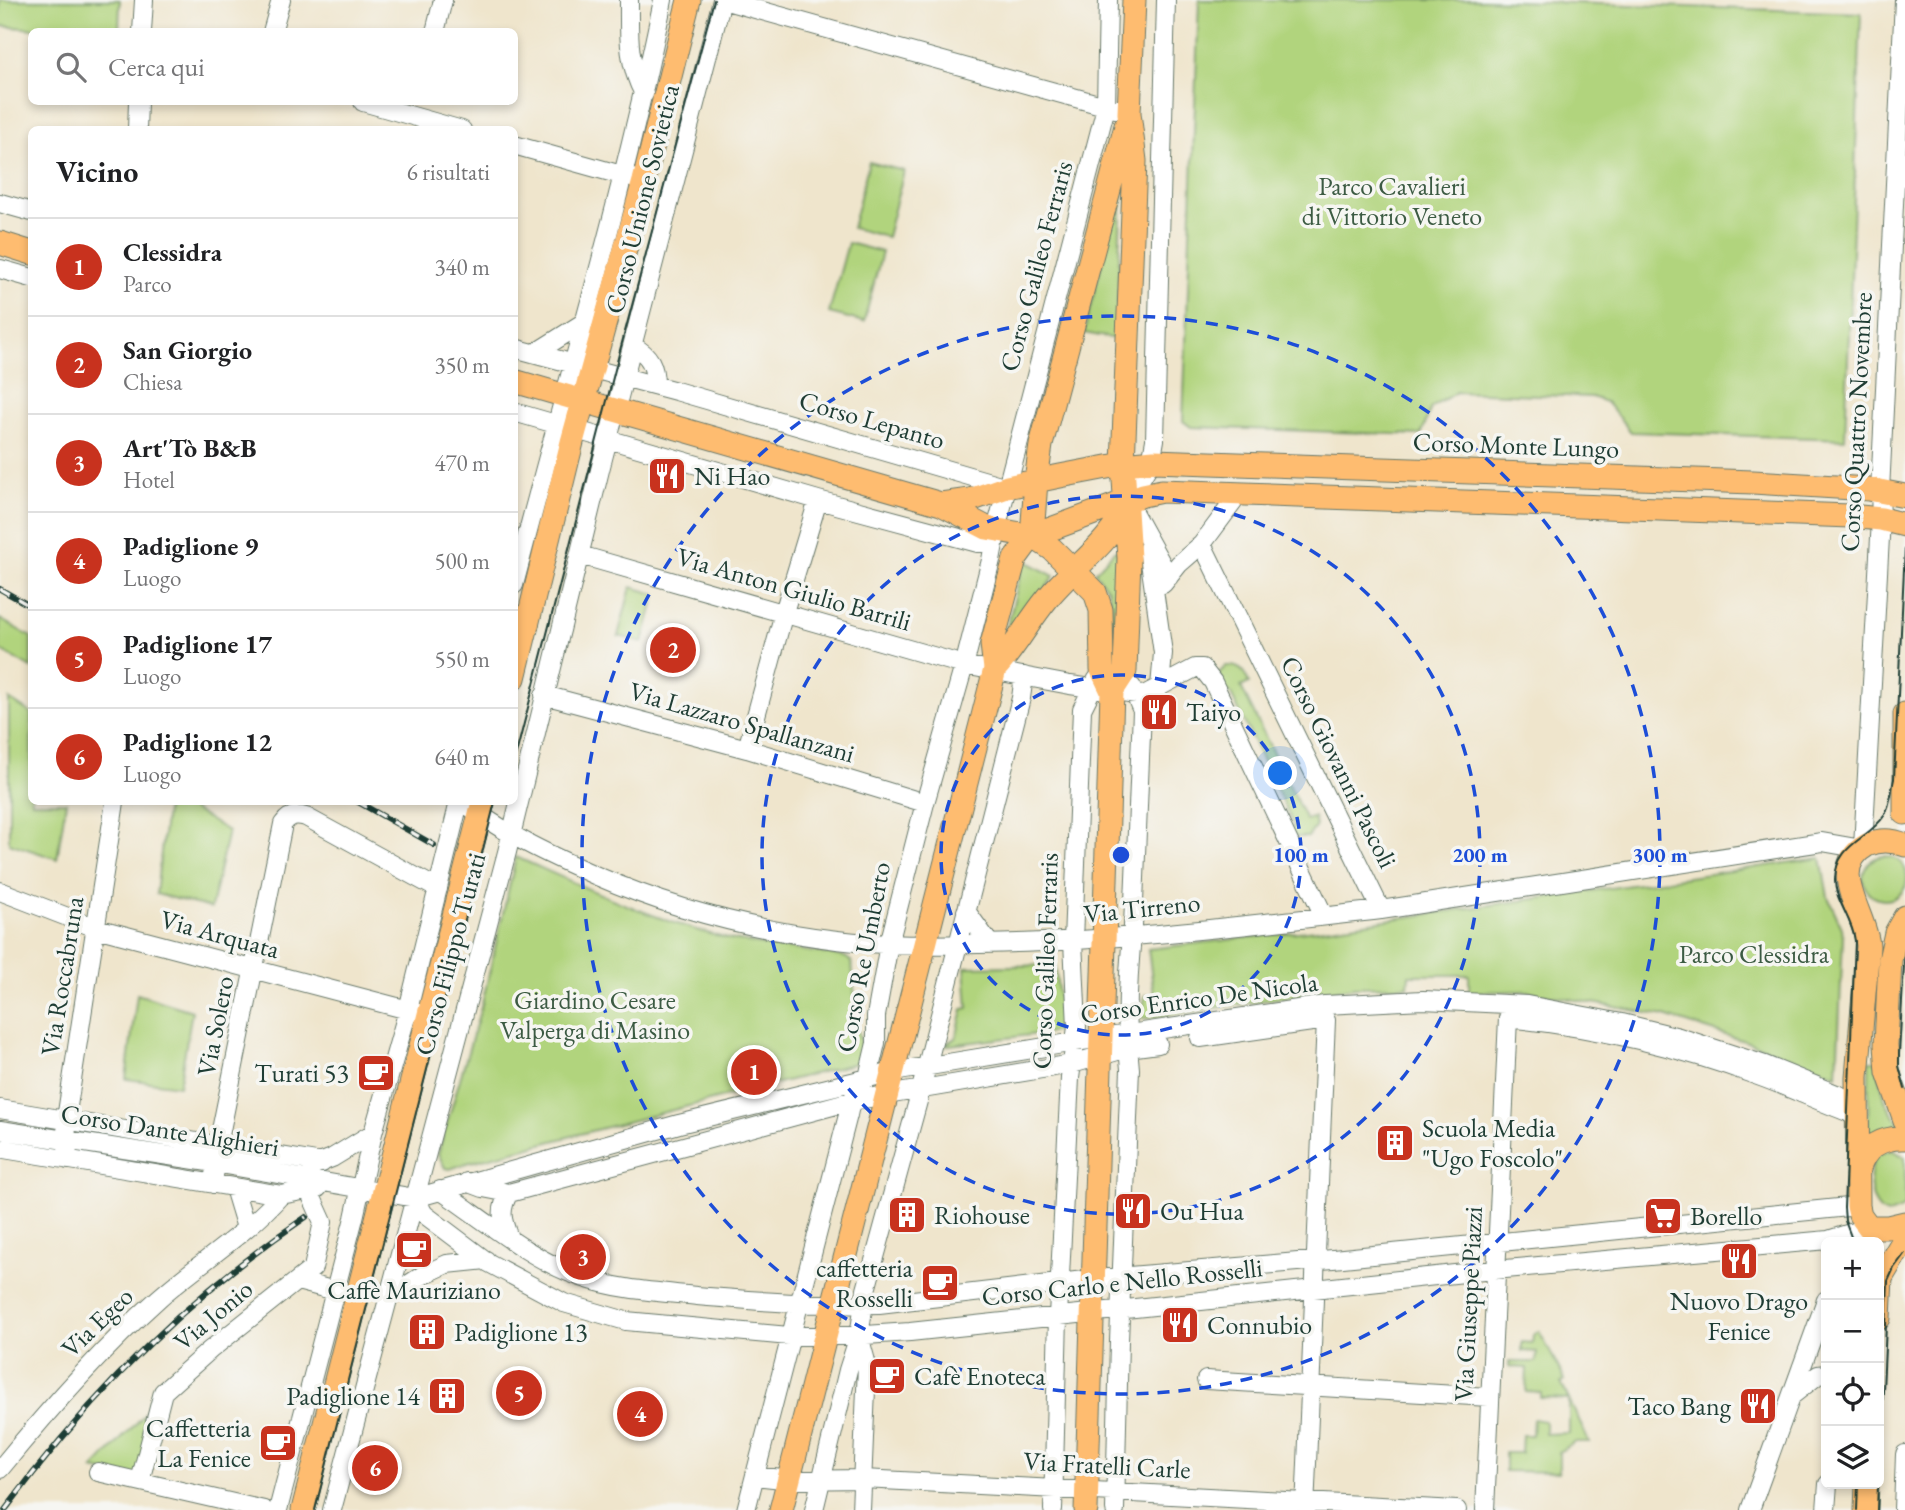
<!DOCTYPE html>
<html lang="it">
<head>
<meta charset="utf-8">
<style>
	:root { --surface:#fff; --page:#f2f2f2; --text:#202124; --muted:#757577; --line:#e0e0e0; --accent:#c8321e }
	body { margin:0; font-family:"EB Garamond",serif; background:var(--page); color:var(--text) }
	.controls { position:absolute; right:21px; bottom:21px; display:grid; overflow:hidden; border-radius:10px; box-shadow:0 4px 10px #0003 }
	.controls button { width:63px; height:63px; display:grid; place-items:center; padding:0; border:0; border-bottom:2px solid var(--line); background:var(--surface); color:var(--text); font:35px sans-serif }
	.you { position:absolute; left:1281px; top:774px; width:24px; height:24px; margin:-18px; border:5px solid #fff; border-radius:50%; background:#1a73e8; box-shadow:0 0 0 10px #1a73e833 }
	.badge { display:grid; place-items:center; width:46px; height:46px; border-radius:50%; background:var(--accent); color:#fff; font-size:23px; font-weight:700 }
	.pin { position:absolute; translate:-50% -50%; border:4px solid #fff; box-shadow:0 2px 7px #0006 }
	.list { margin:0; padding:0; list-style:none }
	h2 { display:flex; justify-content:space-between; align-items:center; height:91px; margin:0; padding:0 28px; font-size:30px }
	h2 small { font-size:23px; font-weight:400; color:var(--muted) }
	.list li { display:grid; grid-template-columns:46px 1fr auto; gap:21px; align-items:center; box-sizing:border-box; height:98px; padding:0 28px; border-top:2px solid var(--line) }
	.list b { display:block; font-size:26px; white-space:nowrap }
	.list p { margin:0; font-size:23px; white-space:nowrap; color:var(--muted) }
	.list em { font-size:23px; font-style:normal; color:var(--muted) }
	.icon { flex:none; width:38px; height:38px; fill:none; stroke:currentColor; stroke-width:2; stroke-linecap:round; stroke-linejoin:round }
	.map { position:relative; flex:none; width:1905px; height:1510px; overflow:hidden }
	.search { position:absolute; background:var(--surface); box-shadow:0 4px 10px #0003; left:28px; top:28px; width:490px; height:77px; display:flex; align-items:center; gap:18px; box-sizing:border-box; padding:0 24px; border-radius:10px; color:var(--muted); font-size:26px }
	.panel { position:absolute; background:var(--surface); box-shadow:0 4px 10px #0003; left:28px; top:126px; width:490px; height:679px; border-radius:10px }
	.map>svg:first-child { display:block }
	.green { fill:#b1d47d; stroke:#688858; stroke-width:2 }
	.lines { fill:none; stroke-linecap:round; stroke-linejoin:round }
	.minor-casing { stroke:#687869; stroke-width:20 }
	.major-casing { stroke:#687869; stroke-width:25 }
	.minor { stroke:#fff; stroke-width:18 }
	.major { stroke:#febc70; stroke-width:23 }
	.tram { stroke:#1f3d34; stroke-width:2 }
	.rail-casing { stroke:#1f3d34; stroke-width:6 }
	.rail { stroke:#f6f6f2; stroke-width:3.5; stroke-dasharray:10; stroke-linecap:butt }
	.ring { fill:none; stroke:#1d4ed8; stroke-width:3.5; stroke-dasharray:12 9 }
	.labels { text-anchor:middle; stroke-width:7; stroke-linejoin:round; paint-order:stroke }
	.park-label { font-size:26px; fill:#3c5b43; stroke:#f6f6f2 }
	.street-label { font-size:26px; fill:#1f3d34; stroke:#f6f6f2 }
	.poi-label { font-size:26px; fill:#1f3d34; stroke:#f6f6f2; text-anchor:start }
	.centre { fill:#1d4ed8; stroke:#f6f6f2; stroke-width:3.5 }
	.ring-label { font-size:21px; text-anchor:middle; font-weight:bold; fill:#1d4ed8; stroke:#f6f6f2; stroke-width:7; stroke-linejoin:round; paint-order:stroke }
</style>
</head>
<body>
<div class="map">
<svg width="1905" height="1510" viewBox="0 0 1905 1510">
	<rect width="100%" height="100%" fill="#f6f6f2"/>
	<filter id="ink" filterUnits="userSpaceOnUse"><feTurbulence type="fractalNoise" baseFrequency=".0143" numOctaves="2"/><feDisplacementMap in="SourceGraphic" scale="14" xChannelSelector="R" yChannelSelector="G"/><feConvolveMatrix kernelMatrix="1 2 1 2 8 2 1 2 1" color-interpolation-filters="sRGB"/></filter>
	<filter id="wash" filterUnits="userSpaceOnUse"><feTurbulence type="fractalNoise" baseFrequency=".00686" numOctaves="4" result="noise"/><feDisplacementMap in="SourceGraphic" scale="28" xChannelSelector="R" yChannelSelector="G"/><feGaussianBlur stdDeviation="1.57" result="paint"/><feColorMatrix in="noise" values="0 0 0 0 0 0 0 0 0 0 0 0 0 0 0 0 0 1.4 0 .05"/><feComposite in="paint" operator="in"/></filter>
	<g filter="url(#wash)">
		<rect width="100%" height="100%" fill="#efe5cc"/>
		<path class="green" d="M0 0H120L119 31 72 32 0 26Z
			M1199 0H1484L1861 13 1845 439 1631 432 1606 402 1592 397 1456 392 1431 408 1421 435 1191 427 1183 421Z
			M869 162 904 171 887 237 852 228Z
			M1122 183 1116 339 1084 333Z
			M848 243 882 252 864 322 829 313Z
			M1115 550 1118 552 1116 679 1112 681 1111 603 1108 590 1095 572Z
			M1024 560 1054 576 1001 653Z
			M631 587 656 594 643 642 618 636Z
			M0 619 31 637V668L0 650Z
			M1226 666C1240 665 1244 671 1249 683L1241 687 1306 820 1314 817 1316 826 1308 837H1293L1287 830 1294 826 1230 692 1222 696 1218 674Z
			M9 699 31 713 32 802H66L57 859 9 843Z
			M167 802H180L228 831 211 908 156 894Z
			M1863 878a22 22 0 1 1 44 0a22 22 0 1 1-44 0Z
			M516 857C582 886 647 917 717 936 759 947 802 949 845 957L852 962 857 1026 863 1053 856 1063 467 1163 450 1169 445 1168 438 1154 482 1004Z
			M1821 858 1828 897 1842 928 1843 937 1837 1075 1760 1046 1665 1016 1526 991 1469 992V975H1409L1408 986 1355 987 1141 1019 1145 995H1154L1148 949 1316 930Z
			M1055 965 1063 1031 941 1046 956 1038 963 1009 968 1008 965 967Z
			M137 994 192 1011 179 1086 126 1079Z
			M1869 1061H1876L1885 1100 1901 1127 1881 1129 1868 1135Z
			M1892 1150 1905 1157V1205L1900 1210 1889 1214C1868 1212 1866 1170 1877 1156 1881 1152 1887 1151 1892 1150Z
			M1539 1331 1565 1380 1561 1383 1589 1442H1576L1559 1452V1472L1505 1471V1453H1521L1522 1435H1532L1533 1419 1545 1421V1434L1569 1433V1399L1541 1398V1393L1526 1392 1527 1368 1509 1367V1362H1536L1537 1352 1522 1351V1342L1532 1343 1533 1335Z
			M158 1400 138 1478 93 1469Z"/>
	</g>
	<g filter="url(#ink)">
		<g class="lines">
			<defs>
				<path id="minor" d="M629 0C629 35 627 62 644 94
					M723 0 1116 109
					M1166 0 1155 440 1151 462 1127 501 1169 577
					M142 32 144 0
					M272 32 281 0
					M435 32 443 0
					M363 102 462 130
					M137 130 138 102
					M514 145 632 178
					M0 203 32 212
					M0 269 32 278
					M633 346C650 355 655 366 655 385
					M514 348 676 391 1007 487
					M535 353 586 321
					M514 412 818 500 978 543H994
					M1202 544 1381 910
					M1148 548 1163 653 1160 687
					M580 555 964 665 1070 685 1144 695 1195 668H1202L1213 682 1324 916
					M1163 584 1179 564 1202 544 1240 493
					M514 585C564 390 623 197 663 0
					M544 695 747 749 925 803
					M747 749 785 609 818 500
					M463 802C504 834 549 855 597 876 673 909 754 930 837 940 884 946 932 945 979 944 1113 942 1248 925 1381 910L1822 842 1862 849
					M1863 847 1881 519 1880 491 1904 0
					M0 891 96 928 416 1012
					M966 911 990 944
					M1200 1038 1326 1020 1305 1510
					M0 1109 322 1163
					M0 1130 215 1163 415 1198 679 1124 893 1072 1075 1042 1325 1005 1423 1000 1527 1005 1622 1023 1679 1037 1765 1065 1856 1102
					M4 1149 281 1195 318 1188
					M68 1160 66 1119 115 802
					M312 1166 332 1158 373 1133
					M467 1182 483 1188 509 1193 851 1101 1072 1064 1128 1048 1158 1044
					M213 1184 218 1145 283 824C289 815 296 814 306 817L438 889
					M234 1188 246 1228
					M440 1190C483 1219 531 1260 581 1277 618 1290 659 1292 697 1296 758 1301 819 1306 879 1304L1093 1279 1333 1259 1858 1206
					M415 1198 424 1214 489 1263 564 1303 626 1321 789 1336H851L910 1332 1483 1271 1828 1240 1869 1227
					M509 1238C502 1220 499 1210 509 1193
					M298 1281 335 1291
					M389 1297 423 1275 447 1264 486 1260
					M859 1336 867 1365 861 1510
					M1206 1380 1489 1397
					M1794 1394 1818 1375 1826 1374
					M0 1469C49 1409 100 1351 158 1299 196 1265 248 1233 281 1195
					M98 1472 264 1510
					M755 1476 791 1480 863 1479 1457 1510
					M140 1481 163 1392 210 1350 313 1268 323 1222 309 1191
					M278 1510 354 1218 373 1133 408 1010 459 802
					M332 1510 507 852 600 470 722 0
					M746 1510 848 1115 851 1101 868 1078 871 1064 876 1043V1016L889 944 925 803 965 662 991 560 999 518 1106 107 1108 0
					M814 1510 848 1370 859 1336 866 1290 918 1101 1021 698 1024 676
					M1053 1510 1058 1316 1070 1078 1077 1027 1073 941 1082 709 1097 679
					M1115 1510 1119 1341 1130 1069C1125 1022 1128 973 1133 926L1142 711 1132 687
					M1485 1510 1508 1018C1594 1027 1678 1046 1758 1076 1789 1087 1818 1101 1848 1112L1857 1119
					M1750 1510 1826 1300
					M1826 1510 1828 1484
					M1903 1510 1905 1454"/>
				<path id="major" d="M0 243 32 253
					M514 381 941 504 987 528 1032 536 1052 549 1095 592 1101 610 1102 670 1112 691 1086 1510
					M941 504 970 500 1007 487 1060 476 1123 464 1154 461 1753 482 1869 489 1905 496
					M1032 536 1036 481 1041 445 1126 126
					M995 669C1015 648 1028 622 1047 599 1073 566 1112 544 1127 503
					M514 678 572 442 644 181 689 0
					M1112 691 1125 671 1129 558 1123 464 1135 161 1129 113 1134 0
					M1905 714V813
					M1905 845C1893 840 1880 839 1867 845 1825 868 1866 914 1868 946L1857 1077 1858 1206 1860 1215 1869 1227H1888L1905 1223
					M1905 917 1896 933 1890 960 1886 1045 1888 1072 1905 1120
					M1859 1169C1865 1146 1882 1137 1905 1138
					M1879 1318 1881 1278 1905 1238
					M303 1510 483 802
					M781 1510 995 669 992 644 1011 573 1015 559 1032 536 1143 495 1162 491 1850 516 1881 519 1905 525
					M1866 1510 1867 1484"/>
			</defs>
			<use href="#minor" class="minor-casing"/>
			<use href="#major" class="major-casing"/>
			<use href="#minor" class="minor"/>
			<use href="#major" class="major"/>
			<path class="tram" d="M514 762 619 354 714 0
				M1905 948 1899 1054V1066L1905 1089
				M1853 1242 1845 1221 1844 1208 1855 941C1853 919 1834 900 1835 879 1836 844 1868 840 1884 816 1891 805 1891 791 1894 779L1905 548
				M1879 1478 1888 1281 1894 1268 1905 1253
				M315 1510 495 802
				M1857 1510 1858 1484
				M1877 1510 1878 1484"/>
			<defs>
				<path id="rail" d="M0 589 32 607
					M358 802 434 845
					M5 1510C88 1398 189 1295 306 1217"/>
			</defs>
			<use href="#rail" class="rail-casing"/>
			<use href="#rail" class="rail"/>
		</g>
	</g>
	<g class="ring">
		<circle cx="1121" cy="855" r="180"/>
		<circle cx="1121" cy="855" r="359"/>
		<circle cx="1121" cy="855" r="539"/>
	</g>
	<defs>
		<symbol id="restaurant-square" viewBox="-11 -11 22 22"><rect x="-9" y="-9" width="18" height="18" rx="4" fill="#c8321e" stroke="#f6f6f2"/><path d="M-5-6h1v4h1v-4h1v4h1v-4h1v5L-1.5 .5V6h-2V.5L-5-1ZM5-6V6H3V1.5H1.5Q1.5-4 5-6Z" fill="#fff"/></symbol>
		<symbol id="cafe-square" viewBox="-11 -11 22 22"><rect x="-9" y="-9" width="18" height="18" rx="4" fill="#c8321e" stroke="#f6f6f2"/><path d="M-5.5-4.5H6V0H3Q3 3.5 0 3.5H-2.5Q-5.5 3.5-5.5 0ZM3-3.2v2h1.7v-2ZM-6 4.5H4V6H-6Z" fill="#fff"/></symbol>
		<symbol id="building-square" viewBox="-11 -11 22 22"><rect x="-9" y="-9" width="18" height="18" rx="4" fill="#c8321e" stroke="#f6f6f2"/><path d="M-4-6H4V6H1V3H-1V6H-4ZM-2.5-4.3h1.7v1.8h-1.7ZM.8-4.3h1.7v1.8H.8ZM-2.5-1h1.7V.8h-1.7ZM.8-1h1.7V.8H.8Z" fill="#fff"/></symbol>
		<symbol id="supermarket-square" viewBox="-11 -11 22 22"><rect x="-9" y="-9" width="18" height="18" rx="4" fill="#c8321e" stroke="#f6f6f2"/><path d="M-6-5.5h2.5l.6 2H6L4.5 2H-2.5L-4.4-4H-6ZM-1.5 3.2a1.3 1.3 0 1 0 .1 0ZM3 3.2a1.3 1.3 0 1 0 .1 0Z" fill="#fff"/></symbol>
	</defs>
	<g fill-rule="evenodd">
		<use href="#restaurant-square" x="645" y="454" width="44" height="44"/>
		<use href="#restaurant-square" x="1137" y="690" width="44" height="44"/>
		<use href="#cafe-square" x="354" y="1051" width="44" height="44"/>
		<use href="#building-square" x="1373" y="1121" width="44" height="44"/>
		<use href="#restaurant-square" x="1111" y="1189" width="44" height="44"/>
		<use href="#building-square" x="885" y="1193" width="44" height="44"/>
		<use href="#supermarket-square" x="1641" y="1194" width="44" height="44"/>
		<use href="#cafe-square" x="392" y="1228" width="44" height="44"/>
		<use href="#restaurant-square" x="1717" y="1239" width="44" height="44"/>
		<use href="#cafe-square" x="918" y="1261" width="44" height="44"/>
		<use href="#restaurant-square" x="1158" y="1303" width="44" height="44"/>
		<use href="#building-square" x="405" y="1310" width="44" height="44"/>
		<use href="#cafe-square" x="865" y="1354" width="44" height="44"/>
		<use href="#building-square" x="425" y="1374" width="44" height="44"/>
		<use href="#restaurant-square" x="1736" y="1384" width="44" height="44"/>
		<use href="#cafe-square" x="256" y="1421" width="44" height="44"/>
	</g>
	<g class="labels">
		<g class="park-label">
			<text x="1392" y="195">Parco Cavalieri<tspan x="1392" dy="30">di Vittorio Veneto</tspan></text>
			<text x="1754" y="963">Parco Clessidra</text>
			<text x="595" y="1009">Giardino Cesare<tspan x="595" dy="30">Valperga di Masino</tspan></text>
		</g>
		<g class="street-label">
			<text transform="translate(642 199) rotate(-76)" y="9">Corso Unione Sovietica</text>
			<text transform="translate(1036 266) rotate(-75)" y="9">Corso Galileo Ferraris</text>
			<text transform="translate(872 420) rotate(16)" y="9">Corso Lepanto</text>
			<text transform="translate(1856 422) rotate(-87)" y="9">Corso Quattro Novembre</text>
			<text transform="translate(1516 445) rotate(2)" y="9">Corso Monte Lungo</text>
			<text transform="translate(794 589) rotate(16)" y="9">Via Anton Giulio Barrili</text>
			<text transform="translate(742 722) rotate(16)" y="9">Via Lazzaro Spallanzani</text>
			<text transform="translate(1339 762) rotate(64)" y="9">Corso Giovanni Pascoli</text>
			<text transform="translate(1142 908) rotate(-6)" y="9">Via Tirreno</text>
			<text transform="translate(220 934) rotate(15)" y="9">Via Arquata</text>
			<text transform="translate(450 954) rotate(-75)" y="9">Corso Filippo Turati</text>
			<text transform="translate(863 957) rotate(-79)" y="9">Corso Re Umberto</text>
			<text transform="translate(1045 961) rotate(-88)" y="9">Corso Galileo Ferraris</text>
			<text transform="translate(62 976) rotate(-81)" y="9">Via Roccabruna</text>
			<text transform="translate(1199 998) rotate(-8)" y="9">Corso Enrico De Nicola</text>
			<text transform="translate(215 1026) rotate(-79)" y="9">Via Solero</text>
			<text transform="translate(170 1130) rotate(9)" y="9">Corso Dante Alighieri</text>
			<text transform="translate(1122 1282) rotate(-6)" y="9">Corso Carlo e Nello Rosselli</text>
			<text transform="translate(1468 1304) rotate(-87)" y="9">Via Giuseppe Piazzi</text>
			<text transform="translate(213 1315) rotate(-40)" y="9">Via Jonio</text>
			<text transform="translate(97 1322) rotate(-44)" y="9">Via Egeo</text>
			<text transform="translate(1107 1465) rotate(3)" y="9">Via Fratelli Carle</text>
		</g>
		<g class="poi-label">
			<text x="694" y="485">Ni Hao</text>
			<text x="1186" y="721">Taiyo</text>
			<text x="349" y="1082" text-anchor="end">Turati 53</text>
			<text x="1422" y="1137">Scuola Media<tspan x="1422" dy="30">"Ugo Foscolo"</tspan></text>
			<text x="1160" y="1220">Ou Hua</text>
			<text x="934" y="1224">Riohouse</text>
			<text x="1690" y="1225">Borello</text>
			<text x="913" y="1277" text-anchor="end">caffetteria<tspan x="913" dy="30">Rosselli</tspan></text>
			<text x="414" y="1299" text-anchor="middle">Caffè Mauriziano</text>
			<text x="1739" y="1310" text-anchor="middle">Nuovo Drago<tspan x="1739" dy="30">Fenice</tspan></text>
			<text x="1207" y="1334">Connubio</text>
			<text x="454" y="1341">Padiglione 13</text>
			<text x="914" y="1385">Cafè Enoteca</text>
			<text x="420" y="1405" text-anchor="end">Padiglione 14</text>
			<text x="1731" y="1415" text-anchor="end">Taco Bang</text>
			<text x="251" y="1437" text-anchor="end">Caffetteria<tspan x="251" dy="30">La Fenice</tspan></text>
		</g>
	</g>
	<circle cx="1121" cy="855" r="10" class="centre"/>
	<g class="ring-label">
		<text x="1301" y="862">100 m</text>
		<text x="1480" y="862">200 m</text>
		<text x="1660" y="862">300 m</text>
	</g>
</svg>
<div class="controls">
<button>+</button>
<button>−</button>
<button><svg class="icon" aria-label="locate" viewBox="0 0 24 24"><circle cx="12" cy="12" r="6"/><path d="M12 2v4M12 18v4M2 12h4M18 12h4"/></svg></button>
<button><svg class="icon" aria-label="layers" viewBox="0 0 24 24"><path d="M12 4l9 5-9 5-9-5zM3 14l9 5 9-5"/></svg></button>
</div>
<div class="you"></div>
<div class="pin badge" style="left:754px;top:1072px">1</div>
<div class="pin badge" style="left:673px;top:650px">2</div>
<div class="pin badge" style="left:583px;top:1257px">3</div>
<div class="pin badge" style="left:640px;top:1414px">4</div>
<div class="pin badge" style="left:519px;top:1393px">5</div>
<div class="pin badge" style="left:375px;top:1468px">6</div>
<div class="search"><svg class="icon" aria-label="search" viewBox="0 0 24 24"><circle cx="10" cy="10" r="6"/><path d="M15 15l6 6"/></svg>Cerca qui</div>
<section class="panel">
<h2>Vicino<small>6 risultati</small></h2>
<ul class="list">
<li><span class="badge">1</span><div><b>Clessidra</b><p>Parco</p></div><em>340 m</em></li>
<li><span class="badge">2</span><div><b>San Giorgio</b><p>Chiesa</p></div><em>350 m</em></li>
<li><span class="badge">3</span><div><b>Art'Tò B&amp;B</b><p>Hotel</p></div><em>470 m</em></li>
<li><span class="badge">4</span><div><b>Padiglione 9</b><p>Luogo</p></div><em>500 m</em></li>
<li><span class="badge">5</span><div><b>Padiglione 17</b><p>Luogo</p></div><em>550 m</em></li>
<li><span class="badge">6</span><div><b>Padiglione 12</b><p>Luogo</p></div><em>640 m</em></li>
</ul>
</section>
</div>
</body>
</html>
